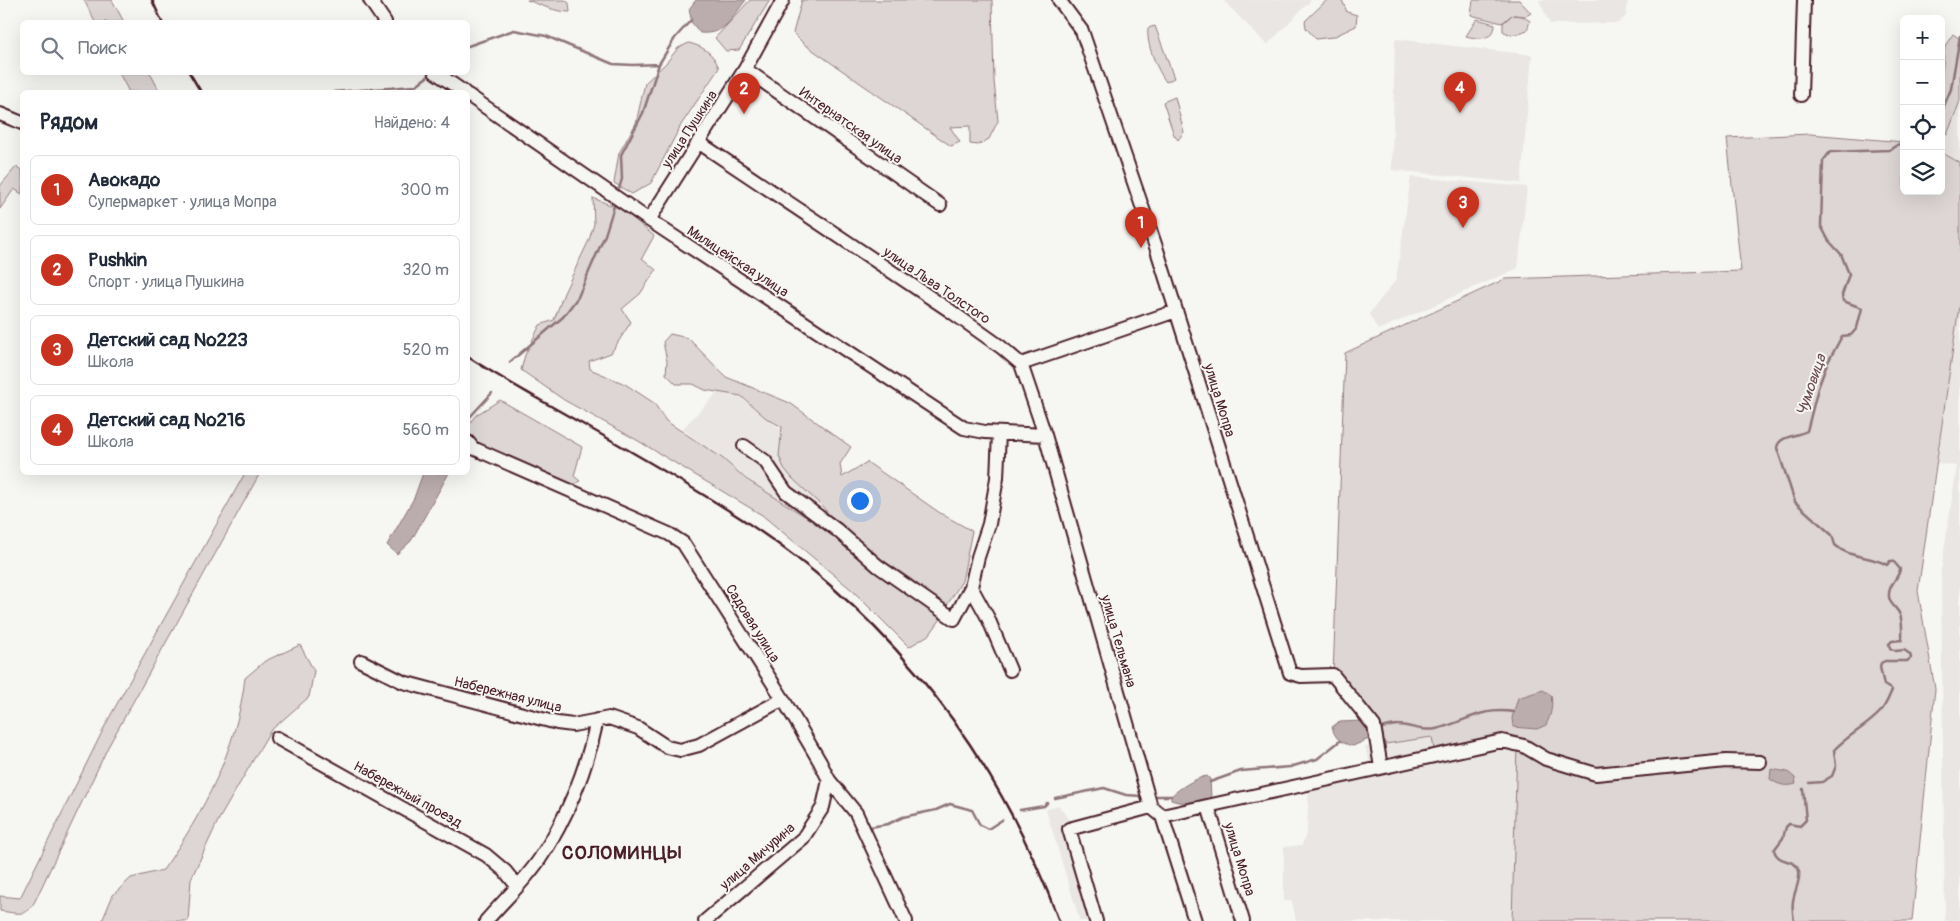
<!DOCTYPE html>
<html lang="ru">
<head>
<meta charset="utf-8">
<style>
	:root { --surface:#fff; --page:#f6f6f7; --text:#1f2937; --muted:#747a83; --line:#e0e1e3; --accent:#c8321e }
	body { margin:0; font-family:Pangolin,sans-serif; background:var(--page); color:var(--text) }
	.controls { position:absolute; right:15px; top:15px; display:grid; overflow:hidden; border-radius:8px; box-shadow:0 5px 20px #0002 }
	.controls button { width:45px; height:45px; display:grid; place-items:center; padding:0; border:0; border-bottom:1px solid var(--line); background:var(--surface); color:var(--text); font:25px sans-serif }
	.you { position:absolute; left:859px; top:500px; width:18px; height:18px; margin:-12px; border:4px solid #fff; border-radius:50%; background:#1a73e8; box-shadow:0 0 0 8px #1a73e833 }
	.badge { display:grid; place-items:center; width:32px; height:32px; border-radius:50%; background:var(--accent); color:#fff; font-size:16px; font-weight:700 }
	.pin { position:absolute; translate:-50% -41px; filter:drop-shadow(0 1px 2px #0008) }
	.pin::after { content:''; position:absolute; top:26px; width:18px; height:15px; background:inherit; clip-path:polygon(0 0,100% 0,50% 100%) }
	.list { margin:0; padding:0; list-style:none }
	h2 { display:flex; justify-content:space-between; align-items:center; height:65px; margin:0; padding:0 20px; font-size:21px }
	h2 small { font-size:16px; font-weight:400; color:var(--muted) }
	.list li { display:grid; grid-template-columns:32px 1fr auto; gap:15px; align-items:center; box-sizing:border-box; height:70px; margin:0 10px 10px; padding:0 10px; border:1px solid var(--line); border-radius:8px }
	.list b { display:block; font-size:19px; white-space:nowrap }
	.list p { margin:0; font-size:16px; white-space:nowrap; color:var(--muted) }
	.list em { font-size:16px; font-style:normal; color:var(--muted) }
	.icon { flex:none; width:28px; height:28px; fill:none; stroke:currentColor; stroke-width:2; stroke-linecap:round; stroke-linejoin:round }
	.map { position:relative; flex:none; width:1960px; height:921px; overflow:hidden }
	.search { position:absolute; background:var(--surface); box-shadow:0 5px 20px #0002; left:20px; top:20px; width:450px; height:55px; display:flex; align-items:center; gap:12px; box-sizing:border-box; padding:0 18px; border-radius:8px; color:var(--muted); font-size:19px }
	.panel { position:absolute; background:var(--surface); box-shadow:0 5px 20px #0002; left:20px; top:90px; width:450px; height:385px; border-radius:8px }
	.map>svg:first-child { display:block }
	.built { fill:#e9e6e3 }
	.green { fill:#ddd6d5; stroke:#947a80 }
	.water { fill:#bbadae; stroke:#8e747a }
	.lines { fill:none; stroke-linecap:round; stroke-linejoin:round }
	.stream { stroke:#8e747a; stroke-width:2.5 }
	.minor-casing { stroke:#4a1f2b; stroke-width:16 }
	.minor { stroke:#f6f6f2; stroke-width:12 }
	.rail { stroke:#4a1f2b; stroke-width:2.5 }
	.labels { text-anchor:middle; stroke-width:4; stroke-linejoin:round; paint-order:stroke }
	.street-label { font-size:14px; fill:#4a1f2b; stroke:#f6f6f2 }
	.water-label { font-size:15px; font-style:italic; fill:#6c4a52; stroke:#f6f6f2 }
	.district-label { font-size:19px; font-weight:bold; letter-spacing:1px; fill:#4a1f2b; stroke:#f6f6f2 }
</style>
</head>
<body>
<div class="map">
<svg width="1960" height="921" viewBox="0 0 1960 921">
	<rect width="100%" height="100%" fill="#f6f6f2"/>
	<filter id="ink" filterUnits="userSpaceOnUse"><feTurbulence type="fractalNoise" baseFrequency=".02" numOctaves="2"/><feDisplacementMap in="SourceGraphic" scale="10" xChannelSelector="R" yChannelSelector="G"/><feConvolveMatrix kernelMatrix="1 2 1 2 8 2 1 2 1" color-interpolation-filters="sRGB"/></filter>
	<g filter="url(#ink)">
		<path class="built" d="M1223 0H1311L1267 45Z
			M1539 0H1628L1626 16 1618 23 1550 24Z
			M1395 39 1532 55 1521 183 1392 170Z
			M1960 47V163L1941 152V105Z
			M1411 177 1527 187 1518 268 1378 330 1369 314 1396 280Z
			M1960 299V921H1945L1941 571 1957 466 1937 463Z
			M725 385 839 476 805 522 682 429Z
			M1433 737 1435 755 1517 745 1512 921H1296L1292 901H1284V847L1302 845 1307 831 1309 787 1373 774 1365 747Z
			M1058 805 1072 823 1101 921H1080L1046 810Z"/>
		<path class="green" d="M84 0H112L124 22H95Z
			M527 0H565L569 3 570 12C555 12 541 5 527 0Z
			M750 0H770L739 50 726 51 715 38Z
			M802 0H992L994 81 998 121 989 139 978 145 970 144V126L950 127 960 142 951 146 804 44 793 33Z
			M1327 0H1342L1347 12 1357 15 1356 26 1333 37 1316 39 1306 28 1305 21Z
			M1473 0H1519L1531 13 1526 16 1513 15 1522 16 1530 21 1527 30C1517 34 1512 37 1503 31V23L1512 15 1502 23 1471 15Z
			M1477 19 1495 24C1495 41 1477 39 1466 36Z
			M1155 26 1174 78 1166 82C1157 69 1146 45 1148 28Z
			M1953 34 1960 39V101L1947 135 1941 122V83L1945 46Z
			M689 43C704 47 713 53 719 68L681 125 651 183 632 194 614 183 619 153 636 123 645 83 667 62 678 48Z
			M119 73H150L160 92H129Z
			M1175 97 1184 132 1178 140 1174 135 1163 102Z
			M1810 134 1904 142V191H1941V152L1960 163V299L1918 591 1935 689 1912 921H1512L1517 745 1435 756 1432 737 1385 744 1381 724 1333 675 1345 353 1505 279 1741 271 1727 138Z
			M16 167 22 170V194L14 189 0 209V186Z
			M593 198 623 210 654 236 642 258 656 270 640 294 622 309 631 322 611 353 589 361 590 369 625 384 654 403 666 421 722 458 746 479 817 524 943 616 930 634 909 647 852 590 762 515 635 439 564 400 521 370 525 355 540 325 554 320 564 293 589 240 594 224Z
			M670 334 688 338 726 377 790 403 851 447 840 464 842 477 867 462 940 513 972 531 962 581 946 607 911 579 846 535 822 506 792 478 784 468 779 456 782 427 766 418 741 396 705 390 693 384H676L666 374 667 361 663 342Z
			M500 400 582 447 574 476 580 481 571 486 478 445 468 435V425L476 415Z
			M245 473H260L108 747 35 901C26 918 17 913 0 911V896L20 898 108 720Z
			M300 645 314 671 309 697 270 731 218 821 191 879 188 921H102L113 895 131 878 163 870C204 812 237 749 245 678L265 661Z"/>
		<path class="water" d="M696 0H746C731 18 726 35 700 33L692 23 689 9Z
			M423 473H449L411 541 397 554 387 545 414 498Z
			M1543 690 1551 695C1553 706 1551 715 1546 725L1537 729 1513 727 1512 718 1518 698Z
			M1362 721 1369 727 1371 738 1353 746C1341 743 1335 739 1332 727L1339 722Z
			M1771 769 1788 772 1795 778 1796 784C1786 787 1778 785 1770 779Z
			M1207 776 1210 779 1211 797C1199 801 1183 805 1171 800V796C1180 788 1195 778 1207 776Z"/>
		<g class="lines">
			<path class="stream" d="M468 46 514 30 546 36 613 64 633 65 659 64
				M334 92 415 86 427 77
				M1941 113 1951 89 1960 36
				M618 192 622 179 621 155 643 113 659 64 675 38 691 20
				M510 362 563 317 578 297 605 235 615 203
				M468 419 492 393
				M1382 728C1387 727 1392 725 1397 725 1410 725 1422 732 1436 729 1467 722 1479 707 1514 712
				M1210 782 1241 771 1290 767 1317 759 1340 741
				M1809 783 1822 782 1832 776 1836 766 1834 750C1848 735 1868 726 1881 711 1886 705 1889 697 1892 690L1884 685 1880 667 1881 663 1885 661H1907L1911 658 1910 654 1904 650 1896 651 1890 648 1889 644 1892 641 1902 640C1902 633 1903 622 1900 615 1897 607 1888 604 1889 594 1889 584 1899 578 1900 569L1893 561H1890L1887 565C1870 555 1850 559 1835 545L1832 535 1795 502 1777 448C1778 436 1797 436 1807 431L1818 388 1827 364 1842 336 1851 335 1857 328 1862 308 1843 301 1842 295 1849 274 1841 254 1829 241 1821 226 1823 161 1830 152 1889 150 1904 141
				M1155 796H1171
				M1055 798 1104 788 1126 795 1141 796
				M1020 810 1044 806 1047 803
				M870 827 888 824 903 817 936 810 950 804 972 810 980 825 988 829 1002 820
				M1794 921C1793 915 1792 908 1793 901 1794 892 1801 880 1799 871 1795 857 1778 865 1774 850L1783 838 1786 827 1789 824 1800 826 1806 820 1803 789"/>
			<defs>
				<path id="minor" d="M370 0 385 22
					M1059 0 1082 31 1157 250 1290 673 1301 676 1333 675 1374 726 1381 767
					M745 69 940 205
					M435 72 464 92
					M468 95 649 220 964 428 985 432 1045 435
					M1801 95 1804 0
					M0 114 22 123
					M698 142 949 310 1001 347 1021 364 1176 311
					M649 220 745 69 783 0
					M1021 364 1045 435 1151 807 1162 816 1195 921
					M999 433 997 478 989 524 978 557 971 587 988 618 1010 670
					M468 442 473 448 669 534 683 543 783 699 820 762 829 780 856 813 906 921
					M744 446 765 461 786 492 837 530 878 566 954 619 971 587
					M361 661 403 682 557 723 573 725 609 718 638 728 667 747 680 750 699 745 783 699
					M277 738 486 855 505 871 517 886
					M1208 806 1243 921
					M1162 816 1502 741 1524 746 1546 759 1596 774 1726 761 1760 762
					M486 921C503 901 524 882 539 860 567 819 587 768 597 720
					M705 921 803 838 823 807 829 780
					M1096 921 1069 829 1151 807"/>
			</defs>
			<use href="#minor" class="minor-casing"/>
			<use href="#minor" class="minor"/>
			<path class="rail" d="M152 0 162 22
				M189 72 201 92
				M468 357C491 372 516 386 540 400 593 430 646 459 697 491 744 519 790 550 831 586 935 677 1011 791 1059 921"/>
		</g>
	</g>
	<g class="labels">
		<g class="street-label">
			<text transform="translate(851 125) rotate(35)" y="5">Интернатская улица</text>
			<text transform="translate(689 129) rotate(-57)" y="5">улица Пушкина</text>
			<text transform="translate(738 261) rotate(33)" y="5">Милицейская улица</text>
			<text transform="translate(937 285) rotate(34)" y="5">улица Льва Толстого</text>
			<text transform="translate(1220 400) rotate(73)" y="5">улица Мопра</text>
			<text transform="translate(753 623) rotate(58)" y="5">Садовая улица</text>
			<text transform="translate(1119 641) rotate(74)" y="5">улица Тельмана</text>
			<text transform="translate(508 694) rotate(14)" y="5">Набережная улица</text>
			<text transform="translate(408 794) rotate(29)" y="5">Набережный проезд</text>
			<text transform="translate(757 856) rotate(-41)" y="5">улица Мичурина</text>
			<text transform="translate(1240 859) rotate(73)" y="5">улица Мопра</text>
		</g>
		<g class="water-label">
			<text transform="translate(1811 385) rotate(-71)" y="5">Чумовица</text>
		</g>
		<g class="district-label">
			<text x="622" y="859">СОЛОМИНЦЫ</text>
		</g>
	</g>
</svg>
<div class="controls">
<button>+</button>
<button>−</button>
<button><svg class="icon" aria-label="locate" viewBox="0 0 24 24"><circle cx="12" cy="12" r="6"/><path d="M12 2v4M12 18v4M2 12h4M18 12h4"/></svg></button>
<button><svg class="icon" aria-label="layers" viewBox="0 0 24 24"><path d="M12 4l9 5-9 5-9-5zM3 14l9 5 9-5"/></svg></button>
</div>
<div class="you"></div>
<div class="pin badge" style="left:1141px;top:248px">1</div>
<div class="pin badge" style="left:744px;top:114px">2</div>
<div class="pin badge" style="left:1463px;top:228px">3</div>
<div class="pin badge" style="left:1460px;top:113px">4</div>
<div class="search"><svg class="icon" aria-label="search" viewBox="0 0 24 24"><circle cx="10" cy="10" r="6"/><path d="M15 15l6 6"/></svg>Поиск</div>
<section class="panel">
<h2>Рядом<small>Найдено: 4</small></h2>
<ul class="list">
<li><span class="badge">1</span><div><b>Авокадо</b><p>Супермаркет · улица Мопра</p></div><em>300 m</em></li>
<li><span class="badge">2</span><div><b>Pushkin</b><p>Спорт · улица Пушкина</p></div><em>320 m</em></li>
<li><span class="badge">3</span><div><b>Детский сад №223</b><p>Школа</p></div><em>520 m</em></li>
<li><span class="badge">4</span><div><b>Детский сад №216</b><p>Школа</p></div><em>560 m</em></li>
</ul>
</section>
</div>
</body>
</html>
